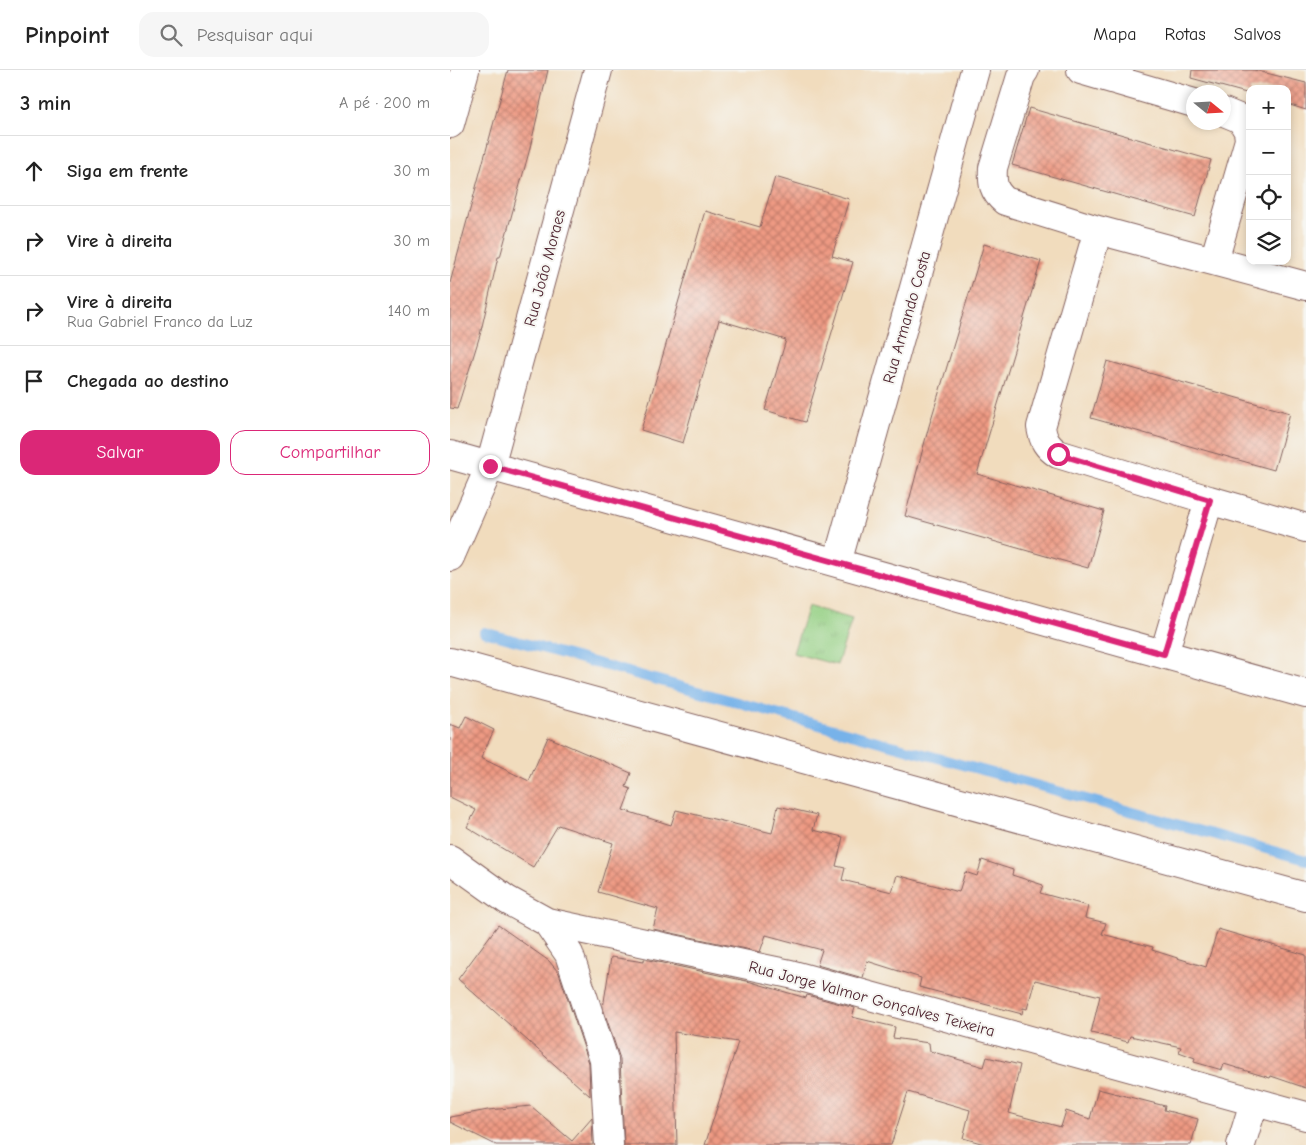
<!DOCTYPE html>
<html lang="pt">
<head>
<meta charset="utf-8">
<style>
	:root { --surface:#fff; --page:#f6f6f6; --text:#222; --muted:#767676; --line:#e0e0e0; --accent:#db2777 }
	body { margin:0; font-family:"Comic Neue",sans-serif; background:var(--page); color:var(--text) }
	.controls { position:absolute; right:15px; top:15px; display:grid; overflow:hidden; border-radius:10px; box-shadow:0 2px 8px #0003 }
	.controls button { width:45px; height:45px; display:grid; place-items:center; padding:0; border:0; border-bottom:1px solid var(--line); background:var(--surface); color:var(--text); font:25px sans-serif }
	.compass { position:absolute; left:736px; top:15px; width:45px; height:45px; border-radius:50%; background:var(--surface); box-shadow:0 2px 8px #0003; rotate:108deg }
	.stop { position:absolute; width:15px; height:15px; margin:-11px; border:4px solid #db2777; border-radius:50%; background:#fff }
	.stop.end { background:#db2777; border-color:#fff; box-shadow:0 1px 5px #0008 }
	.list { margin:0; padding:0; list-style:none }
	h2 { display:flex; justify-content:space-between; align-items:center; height:65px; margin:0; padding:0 20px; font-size:21px }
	h2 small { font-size:16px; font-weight:400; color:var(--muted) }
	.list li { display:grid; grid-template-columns:32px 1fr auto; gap:15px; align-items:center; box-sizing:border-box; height:70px; padding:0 20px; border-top:1px solid var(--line) }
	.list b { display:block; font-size:19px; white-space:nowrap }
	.list p { margin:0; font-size:16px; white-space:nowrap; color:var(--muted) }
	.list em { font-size:16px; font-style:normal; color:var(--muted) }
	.actions { display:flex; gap:10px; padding:15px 20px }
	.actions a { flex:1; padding:11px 0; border:1px solid var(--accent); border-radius:15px; text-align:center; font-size:18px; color:var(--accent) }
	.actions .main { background:var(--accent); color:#fff }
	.icon { flex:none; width:28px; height:28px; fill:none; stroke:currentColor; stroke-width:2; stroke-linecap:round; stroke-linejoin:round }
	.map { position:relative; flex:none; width:856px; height:1075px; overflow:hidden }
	header { display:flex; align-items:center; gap:30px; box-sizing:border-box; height:70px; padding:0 25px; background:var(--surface); border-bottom:1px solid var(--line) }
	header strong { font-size:24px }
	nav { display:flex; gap:28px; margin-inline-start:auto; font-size:18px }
	.search { width:350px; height:45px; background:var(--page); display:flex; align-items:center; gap:12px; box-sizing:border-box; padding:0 18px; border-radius:15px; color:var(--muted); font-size:19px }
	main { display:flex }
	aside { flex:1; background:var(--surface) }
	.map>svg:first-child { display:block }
	.grass { fill:url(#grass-tufts); stroke:#707858 }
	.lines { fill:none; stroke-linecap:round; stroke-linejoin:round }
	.stream { stroke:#77b2e9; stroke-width:10 }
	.building { fill:url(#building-cross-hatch) }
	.minor-casing { stroke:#84615e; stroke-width:30 }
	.minor { stroke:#fff; stroke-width:28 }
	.route { stroke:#db2777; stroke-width:6 }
	.labels { text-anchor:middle; stroke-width:4; stroke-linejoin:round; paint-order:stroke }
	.street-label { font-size:16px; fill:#4a1f2b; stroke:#f6f6f2 }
</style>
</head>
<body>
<header>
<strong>Pinpoint</strong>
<div class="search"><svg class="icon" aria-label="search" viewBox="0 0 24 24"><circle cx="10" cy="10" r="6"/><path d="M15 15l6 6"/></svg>Pesquisar aqui</div>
<nav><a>Mapa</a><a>Rotas</a><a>Salvos</a></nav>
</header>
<main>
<aside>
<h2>3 min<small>A pé · 200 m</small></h2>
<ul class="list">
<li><svg class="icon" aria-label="ahead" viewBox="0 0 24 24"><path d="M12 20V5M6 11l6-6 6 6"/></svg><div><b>Siga em frente</b></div><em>30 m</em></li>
<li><svg class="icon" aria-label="right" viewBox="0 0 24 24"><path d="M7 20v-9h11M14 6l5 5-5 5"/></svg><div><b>Vire à direita</b></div><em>30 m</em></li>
<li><svg class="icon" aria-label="right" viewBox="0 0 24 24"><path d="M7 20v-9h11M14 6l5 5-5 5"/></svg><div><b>Vire à direita</b><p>Rua Gabriel Franco da Luz</p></div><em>140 m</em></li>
<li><svg class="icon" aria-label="arrive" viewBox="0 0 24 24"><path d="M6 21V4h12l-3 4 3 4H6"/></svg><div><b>Chegada ao destino</b></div></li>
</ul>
<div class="actions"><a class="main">Salvar</a><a>Compartilhar</a></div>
</aside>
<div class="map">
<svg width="856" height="1075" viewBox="0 0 856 1075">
	<defs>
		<pattern id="grass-tufts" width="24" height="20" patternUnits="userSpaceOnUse" patternTransform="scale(1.25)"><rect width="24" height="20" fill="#95d084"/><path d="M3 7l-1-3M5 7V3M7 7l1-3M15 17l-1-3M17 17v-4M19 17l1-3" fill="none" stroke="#82b272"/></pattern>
		<pattern id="building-cross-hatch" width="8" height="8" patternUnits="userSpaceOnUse" patternTransform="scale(1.25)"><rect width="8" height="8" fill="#ee9a83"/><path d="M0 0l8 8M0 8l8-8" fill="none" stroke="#c37d6b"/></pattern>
	</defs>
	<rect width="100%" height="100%" fill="#f6f6f2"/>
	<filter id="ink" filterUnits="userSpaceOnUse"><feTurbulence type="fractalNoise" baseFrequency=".02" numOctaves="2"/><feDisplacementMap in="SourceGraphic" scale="10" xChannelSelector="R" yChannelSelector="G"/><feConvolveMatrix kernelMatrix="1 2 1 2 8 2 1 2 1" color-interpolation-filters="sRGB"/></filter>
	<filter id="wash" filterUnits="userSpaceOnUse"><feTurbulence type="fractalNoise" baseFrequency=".0096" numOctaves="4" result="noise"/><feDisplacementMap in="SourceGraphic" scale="20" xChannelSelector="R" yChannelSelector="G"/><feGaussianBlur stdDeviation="1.12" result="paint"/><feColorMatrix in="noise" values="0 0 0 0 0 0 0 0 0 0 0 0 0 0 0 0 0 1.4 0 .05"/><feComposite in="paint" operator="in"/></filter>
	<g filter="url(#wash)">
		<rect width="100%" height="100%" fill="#f1dcbd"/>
		<path class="grass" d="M358 536 402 549 387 595 343 583Z"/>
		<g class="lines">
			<path class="stream" d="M34 562 856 790"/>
		</g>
		<g id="blocks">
			<path class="building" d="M58 0H98L79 82 50 187H48L30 265 7 339 0 338V213Z
				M742 0H804L856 13V40L837 34V19H800V24L741 8Z
				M579 38 761 90 745 147 562 95Z
				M325 107 399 129 382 186 403 192 355 352 315 340 336 270 269 250 233 373 191 360 255 141 310 157Z
				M534 174 591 191 527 404 654 441 638 498 455 446 479 356Z
				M657 291 840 343 824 400 641 348Z
				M16 646 44 660 31 688 79 711 98 667 181 703 176 717 181 719 173 740 221 755 226 740 322 763 328 736 367 745 363 760 393 767 386 796 395 798 392 810 442 822 447 805 509 822 515 802 527 806 532 790 563 800 562 805 593 815 590 823 638 836 635 848 656 853 652 864 703 877 702 880 756 897 768 859 856 885V1018L821 1006 820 1008 774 994 772 1000 744 992 745 988 729 982 731 977 680 966 678 972 641 963 650 926 585 910 577 939 573 938 572 944 469 917 471 908 417 891 413 908 367 895 372 880 316 865 310 882 203 859 208 839 148 822 163 773 108 755 83 797 17 757 26 740 0 727V654L10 658Z
				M48 855 99 891 109 903 139 993 140 1026 8 909Z
				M161 887 194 892V889L301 912 356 928 357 925 405 938 402 947 445 957 443 968 479 973 480 981 534 997 537 987 570 995 559 1043 611 1057 616 1041 640 1049 648 1019 715 1036 714 1040 748 1049 741 1075H538L513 1068 520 1040 458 1022 441 1075H255L288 972 224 962 227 1075H174L170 989 153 938Z
				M81 1036 122 1071 142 1048 143 1075H46L0 1052V1047L38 1040Z"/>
		</g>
	</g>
	<g filter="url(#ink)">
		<use href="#blocks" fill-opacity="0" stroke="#84615e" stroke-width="1"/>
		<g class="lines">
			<defs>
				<path id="minor" d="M575 0 571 6 543 98C542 113 543 121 555 131L648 160
					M631 0 744 33
					M0 54 15 0
					M764 191 799 70 798 61 791 49 774 42
					M0 385 856 624
					M759 430 856 458
					M0 487 40 396 148 0
					M387 493 525 0
					M714 584 759 430 608 384C597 377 593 370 591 357L648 160 856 216
					M0 592 856 827
					M0 789 57 830 97 852 340 904 856 1046
					M97 852 119 884 154 990 159 1075
					M791 1075 804 1032"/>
			</defs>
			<use href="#minor" class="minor-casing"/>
			<use href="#minor" class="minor"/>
		</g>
	</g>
	<g class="lines" filter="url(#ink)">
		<path class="route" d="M40 396 714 584 760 430 608 384"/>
	</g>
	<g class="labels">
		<g class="street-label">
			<text transform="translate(94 198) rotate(-75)" y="6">Rua João Moraes</text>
			<text transform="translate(456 247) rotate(-74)" y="6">Rua Armando Costa</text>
			<text transform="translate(422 928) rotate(15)" y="6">Rua Jorge Valmor Gonçalves Teixeira</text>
		</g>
	</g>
</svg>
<div class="controls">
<button>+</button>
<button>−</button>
<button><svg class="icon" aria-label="locate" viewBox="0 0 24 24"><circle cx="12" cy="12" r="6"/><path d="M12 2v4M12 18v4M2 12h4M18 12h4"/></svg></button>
<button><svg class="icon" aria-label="layers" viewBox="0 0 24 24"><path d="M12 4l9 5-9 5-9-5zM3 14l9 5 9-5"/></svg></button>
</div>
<svg class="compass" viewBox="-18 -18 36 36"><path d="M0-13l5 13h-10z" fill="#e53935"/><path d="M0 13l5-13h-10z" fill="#767676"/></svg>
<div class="stop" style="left:608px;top:384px"></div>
<div class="stop end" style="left:40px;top:396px"></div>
</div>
</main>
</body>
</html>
